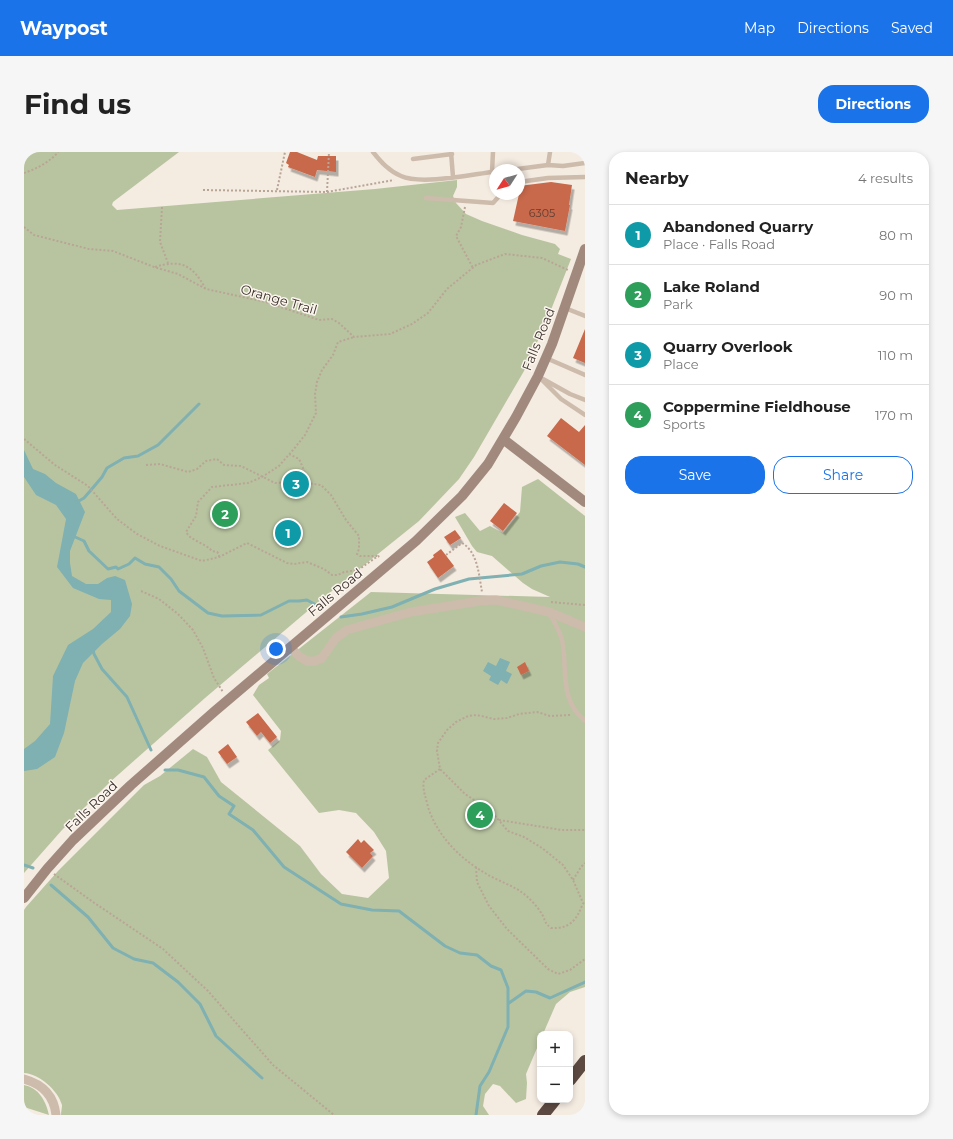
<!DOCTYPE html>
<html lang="en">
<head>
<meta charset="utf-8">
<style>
	:root { --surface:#fff; --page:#f6f6f6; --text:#222; --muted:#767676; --line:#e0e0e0; --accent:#1a73e8 }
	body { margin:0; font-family:Montserrat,sans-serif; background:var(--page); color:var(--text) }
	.controls { position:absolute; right:12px; bottom:12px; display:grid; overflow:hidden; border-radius:8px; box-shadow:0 2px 6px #0003 }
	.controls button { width:36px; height:36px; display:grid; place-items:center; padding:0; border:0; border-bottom:1px solid var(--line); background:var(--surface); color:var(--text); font:20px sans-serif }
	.compass { position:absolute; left:465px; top:12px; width:36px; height:36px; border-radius:50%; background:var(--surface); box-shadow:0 2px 6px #0003; rotate:234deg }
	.you { position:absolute; left:252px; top:497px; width:14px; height:14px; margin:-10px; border:3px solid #fff; border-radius:50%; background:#1a73e8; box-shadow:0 0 0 6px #1a73e833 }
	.badge { display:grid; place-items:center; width:26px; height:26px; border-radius:50%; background:var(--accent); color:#fff; font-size:13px; font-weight:700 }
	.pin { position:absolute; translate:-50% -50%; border:2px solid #fff; box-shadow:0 1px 4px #0006 }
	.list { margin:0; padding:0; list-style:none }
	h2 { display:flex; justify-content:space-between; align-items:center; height:52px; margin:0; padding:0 16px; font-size:17px }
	h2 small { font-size:13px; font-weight:400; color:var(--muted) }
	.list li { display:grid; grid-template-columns:26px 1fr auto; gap:12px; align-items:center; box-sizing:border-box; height:60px; padding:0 16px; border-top:1px solid var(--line) }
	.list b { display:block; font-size:15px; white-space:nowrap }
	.list p { margin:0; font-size:13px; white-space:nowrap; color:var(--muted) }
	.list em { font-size:13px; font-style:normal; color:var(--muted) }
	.actions { display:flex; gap:8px; padding:12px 16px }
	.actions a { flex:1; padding:9px 0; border:1px solid var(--accent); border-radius:16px; text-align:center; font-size:14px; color:var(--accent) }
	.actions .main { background:var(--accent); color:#fff }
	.map { position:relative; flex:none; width:561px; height:963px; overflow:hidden; border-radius:16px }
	header { display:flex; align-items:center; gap:24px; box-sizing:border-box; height:56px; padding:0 20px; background:var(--accent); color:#fff }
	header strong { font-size:19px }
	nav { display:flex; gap:22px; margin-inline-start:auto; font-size:14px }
	.intro { display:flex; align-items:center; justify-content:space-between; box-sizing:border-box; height:96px; padding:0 24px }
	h1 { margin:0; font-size:28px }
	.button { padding:10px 18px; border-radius:16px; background:var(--accent); color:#fff; font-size:14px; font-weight:700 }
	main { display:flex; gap:24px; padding:0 24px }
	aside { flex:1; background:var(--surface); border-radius:16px; box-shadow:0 2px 6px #0003 }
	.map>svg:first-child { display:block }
	.green { fill:#b8c4a0 }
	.water { fill:#7fb0b2 }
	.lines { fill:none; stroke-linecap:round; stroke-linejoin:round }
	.stream { stroke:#7fb0b2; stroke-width:3 }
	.building { fill:#c8694b; filter:url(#shadow) }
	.path { stroke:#b9a596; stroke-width:2; stroke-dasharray:2 2; stroke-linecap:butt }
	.lane { stroke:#cdbbac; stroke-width:4.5 }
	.street { stroke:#cdbbac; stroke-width:9 }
	.secondary { stroke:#a18a7d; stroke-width:10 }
	.highway { stroke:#5c4a42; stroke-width:12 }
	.labels { text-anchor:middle; stroke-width:3; stroke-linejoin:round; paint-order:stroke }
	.number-label { font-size:11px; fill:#5e3e33 }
	.street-label { font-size:13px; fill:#3b302b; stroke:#fbf5ee }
</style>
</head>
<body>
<header>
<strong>Waypost</strong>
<nav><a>Map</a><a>Directions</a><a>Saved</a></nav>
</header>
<div class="intro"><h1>Find us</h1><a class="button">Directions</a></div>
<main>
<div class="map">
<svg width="561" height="963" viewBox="0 0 561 963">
	<defs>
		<filter id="shadow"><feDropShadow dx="2.5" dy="4.5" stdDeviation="0" flood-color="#0004"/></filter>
	</defs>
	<rect width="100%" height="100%" fill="#f4ebe1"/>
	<path class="green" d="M0 0H155L89 50 88 53 93 58 351 37 433 28V35L429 44 432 51 442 62 458 69 498 83 531 92 536 97 534 102 547 107 521 173 500 219 450 305 435 327 395 369 293 451 181 546 86 630 38 678 0 721Z
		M514 327 561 364V835L546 840 532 852 519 882H516V889L502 922 503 931 502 947 492 951 476 934 469 932 461 942 459 954 465 963H37C37 960 38 956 38 953 34 938 15 922 0 921V758L2 755 34 719 120 633 136 624 169 597 183 605 197 630 276 694 297 722 318 742 344 746 365 726 362 699 350 680 332 661 315 658 295 661 244 598 256 588 257 579 229 543 235 533 245 526 243 522 347 440 526 445 508 437 499 431 468 404 453 400 448 394 431 365 441 361 456 379 466 374 479 381 496 360 498 335Z
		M0 933C15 936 22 949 25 963L0 955Z"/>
	<path class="water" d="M0 298 9 317 21 322 32 331 52 342 61 360 46 399V411L48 424 62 432H74L83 426 91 424 101 428 108 452 106 464 96 477 78 492 59 511 51 529 40 581 31 605 13 617 0 619V597L11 589 26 572 29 524 44 493 69 477 87 460V448L75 447 49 436 33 415 42 367 32 353 12 343 0 325Z
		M476 506 486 510 482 519 488 522 483 532 477 528 474 533 465 528 467 524 459 519 464 510 472 514Z"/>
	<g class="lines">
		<path class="stream" d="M53 350 60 346 67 338 78 325 83 316 100 306 114 304 134 293 175 252
			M49 384 60 389 65 399 84 417 92 415 94 417 105 412 111 406 121 412 135 415 147 427 155 439 184 461 198 464 237 463 265 449H275L283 448 294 454
			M317 465 338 462 368 455 411 437 445 427 498 422 517 414 536 410 554 412 561 415
			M69 497 70 502 78 517 103 545 127 598
			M141 618H154L180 625 195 644 210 654 205 662 229 678 260 715 317 752 348 758 375 759 421 794 436 801 453 803 467 814 477 818 484 836V875L465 920 456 934 452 963
			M0 713 9 716
			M27 733 64 765 89 796 110 807 129 811 154 830 176 852 192 884 238 926
			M485 851 502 839 512 840 526 846 561 830"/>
	</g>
	<path class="building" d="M266 0H273L293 8 294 4H312V20L293 18 291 25 264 15 265 13 262 11Z
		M527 30 548 33 545 53H546L541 79 489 69 495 42V34Z
		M561 177V211L549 206Z
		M537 266 555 280 561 273V313L523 284Z
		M480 351 493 361 479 379 466 369Z
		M431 378 437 386 426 393 420 385Z
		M417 397 430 414 414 426 403 410 410 405 409 403Z
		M501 510 505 519 497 523 493 515Z
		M234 561 253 585 246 591 237 580 233 584 222 570Z
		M204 592 213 605 203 612 194 600Z
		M334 687 337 691 340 688 350 698 346 701 349 704 338 716 322 700Z"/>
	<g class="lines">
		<path class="path" d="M0 21C12 17 26 10 34 0
			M179 38 303 40 370 28
			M253 38 261 0
			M303 40 305 0
			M138 55 136 90 144 111
			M441 55 437 75 432 84 449 116
			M0 75 10 83 65 97 89 99 130 115 154 122 182 137 242 150 295 168 308 167 315 171 330 185 366 182 388 172 404 161 423 137 452 113 481 102 518 106 544 118
			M131 115C156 107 169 113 181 136
			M0 287 31 313 64 334 93 367 113 382 136 394 178 409 195 405 223 391 263 411 270 412 283 410 300 417 308 423H314L320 420 334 418 354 404 357 406
			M265 302 275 307 280 318 282 331
			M122 313 136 312 164 320 173 317 182 309 193 307 200 313 217 314 251 331 266 330 275 332 282 331 297 333 307 343 322 368 335 384V397L333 402 336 404H353
			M422 403 438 391C454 400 455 424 458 440
			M195 405V402L193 400 188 399C181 391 167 389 162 380L172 364 174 350 188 335 224 331 238 325 255 314 269 298 281 283 292 261 291 242 293 230 298 218 309 203 314 190 330 185
			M117 439 135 447 154 462 169 478 179 496 190 526 199 540
			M527 450 561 453
			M546 563 526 564 513 560 495 562 483 566 470 567 453 563 444 564 432 570 423 578 414 591 413 599 416 617 441 642 467 659 484 679 500 685 518 696 539 713 549 728 559 751 561 753
			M416 617 400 628C398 638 402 645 404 655 413 683 435 706 461 721 472 728 485 732 496 739 505 745 514 755 519 764 522 771 521 771 527 776 547 777 553 767 559 751
			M475 668 538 678H561
			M452 715 453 730 465 754 483 777 524 817 534 822 546 818 561 807
			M30 722 69 750 139 797 184 839 249 913 310 963
			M549 728 557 715 561 711"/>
		<path class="lane" d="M349 0C357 10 365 19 377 24 397 33 445 23 468 20L469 0
			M427 0 429 25
			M389 7 428 2
			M524 13 526 0
			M486 18 524 13 539 14 561 11
			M495 30 524 26 561 25
			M402 46 469 51 477 42
			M541 156 561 164
			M522 206 561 223
			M514 224 537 247 561 263
			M519 227 546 242 561 248
			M526 462C531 472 538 482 539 493 543 522 536 548 561 569"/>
		<path class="street" d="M266 495 276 505 283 509H291L298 506 312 486 323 478 387 460 456 449 472 448 525 460 561 475
			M0 927C18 932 30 943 32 963"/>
		<path class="secondary" d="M479 287 561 350
			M0 746 23 717 49 688 107 633 191 559 392 389 438 344 464 312 492 265 514 224 528 192 561 97"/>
		<path class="highway" d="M546 928 561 909
			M519 963 531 948"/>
	</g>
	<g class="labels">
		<g class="number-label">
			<text x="518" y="65">6305</text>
		</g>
		<g class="street-label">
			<text transform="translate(255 147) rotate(16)" y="5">Orange Trail</text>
			<text transform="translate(514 187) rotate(-68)" y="5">Falls Road</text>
			<text transform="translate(311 440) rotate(-40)" y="5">Falls Road</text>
			<text transform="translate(67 654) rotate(-44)" y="5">Falls Road</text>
		</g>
	</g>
</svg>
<div class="controls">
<button>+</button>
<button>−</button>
</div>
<svg class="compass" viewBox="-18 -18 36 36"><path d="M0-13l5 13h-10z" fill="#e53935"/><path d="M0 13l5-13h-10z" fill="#767676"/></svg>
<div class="you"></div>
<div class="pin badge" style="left:264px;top:381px;background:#0f9aa8">1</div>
<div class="pin badge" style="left:201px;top:362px;background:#2e9e5b">2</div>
<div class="pin badge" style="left:272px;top:332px;background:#0f9aa8">3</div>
<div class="pin badge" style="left:456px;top:663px;background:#2e9e5b">4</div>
</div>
<aside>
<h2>Nearby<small>4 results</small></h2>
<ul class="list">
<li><span class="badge" style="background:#0f9aa8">1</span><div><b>Abandoned Quarry</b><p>Place · Falls Road</p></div><em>80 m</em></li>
<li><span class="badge" style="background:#2e9e5b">2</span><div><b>Lake Roland</b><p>Park</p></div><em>90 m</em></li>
<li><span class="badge" style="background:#0f9aa8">3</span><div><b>Quarry Overlook</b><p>Place</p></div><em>110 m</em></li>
<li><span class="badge" style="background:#2e9e5b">4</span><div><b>Coppermine Fieldhouse</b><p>Sports</p></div><em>170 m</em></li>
</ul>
<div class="actions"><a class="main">Save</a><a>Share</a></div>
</aside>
</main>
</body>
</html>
